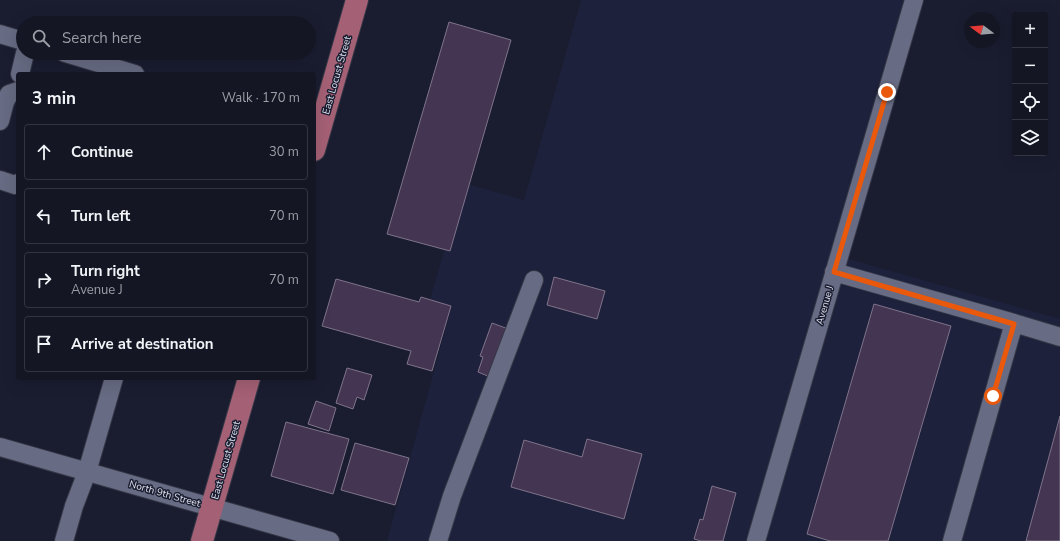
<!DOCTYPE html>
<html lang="en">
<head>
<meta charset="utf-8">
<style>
	:root { --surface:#141624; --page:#212331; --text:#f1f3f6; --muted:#9d9fa6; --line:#333541 }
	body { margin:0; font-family:"Nunito Sans",sans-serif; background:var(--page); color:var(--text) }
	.controls { position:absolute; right:12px; top:12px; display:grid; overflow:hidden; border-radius:4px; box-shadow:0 4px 16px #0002 }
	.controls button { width:36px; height:36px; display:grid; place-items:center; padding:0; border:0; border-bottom:1px solid var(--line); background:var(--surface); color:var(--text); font:20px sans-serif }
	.compass { position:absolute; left:964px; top:12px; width:36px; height:36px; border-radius:50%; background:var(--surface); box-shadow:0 4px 16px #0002; rotate:286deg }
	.stop { position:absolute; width:12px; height:12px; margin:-9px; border:3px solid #ea580c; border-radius:50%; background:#fff }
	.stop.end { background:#ea580c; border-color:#fff; box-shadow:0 1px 4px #0008 }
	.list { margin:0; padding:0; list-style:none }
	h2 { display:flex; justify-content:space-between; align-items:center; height:52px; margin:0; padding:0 16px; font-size:17px }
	h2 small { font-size:13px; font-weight:400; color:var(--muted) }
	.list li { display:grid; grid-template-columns:26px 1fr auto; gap:12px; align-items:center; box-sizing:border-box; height:56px; margin:0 8px 8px; padding:0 8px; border:1px solid var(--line); border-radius:4px }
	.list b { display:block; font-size:15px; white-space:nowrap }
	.list p { margin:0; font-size:13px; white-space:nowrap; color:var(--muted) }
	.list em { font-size:13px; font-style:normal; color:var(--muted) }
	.icon { flex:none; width:22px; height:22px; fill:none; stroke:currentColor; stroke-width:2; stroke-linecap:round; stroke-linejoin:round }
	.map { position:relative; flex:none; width:1060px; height:541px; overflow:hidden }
	.search { position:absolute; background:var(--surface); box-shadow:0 4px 16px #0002; left:16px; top:16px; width:300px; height:44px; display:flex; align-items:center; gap:10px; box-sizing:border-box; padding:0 14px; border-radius:22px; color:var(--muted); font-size:15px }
	.panel { position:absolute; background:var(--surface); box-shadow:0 4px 16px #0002; left:16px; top:72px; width:300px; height:308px; border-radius:4px }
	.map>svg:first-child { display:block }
	.built { fill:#1e213b }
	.building { fill:#443552; stroke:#7f748b }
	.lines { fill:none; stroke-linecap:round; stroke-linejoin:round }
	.minor-casing { stroke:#353746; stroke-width:20 }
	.major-casing { stroke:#353746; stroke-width:24 }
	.minor { stroke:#676b83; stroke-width:18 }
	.major { stroke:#a46075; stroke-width:22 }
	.route { stroke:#ea580c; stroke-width:5 }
	.labels { text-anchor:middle; stroke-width:3; stroke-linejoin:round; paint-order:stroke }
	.street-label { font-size:10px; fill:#dde0ed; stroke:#1a1d30 }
</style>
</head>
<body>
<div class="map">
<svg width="1060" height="541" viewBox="0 0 1060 541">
	<rect width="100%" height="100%" fill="#1a1d30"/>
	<path class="built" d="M581 0H914L838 256 1060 319V541H387L450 313 428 306 464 183 524 200Z"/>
	<path class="building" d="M449 22 511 40 450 251 387 234Z
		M554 277 605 291 597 319 547 305Z
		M336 279 419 302 421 297 451 306 432 371 407 364 411 351 322 326Z
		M874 304 951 326 888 541H830L807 534Z
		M492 323 511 330 490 377 478 372 483 357 480 356Z
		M347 368 372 375 364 400 357 397 353 409 336 403Z
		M316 401 336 408 329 431 308 424Z
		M1060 416V541H1026Z
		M286 422 349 439 333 494 271 476Z
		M587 439 642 454 624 519 511 487 524 440 582 457Z
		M355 443 409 458 395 505 341 490Z
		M712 486 736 493 723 541H701L694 539 700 519 703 520Z"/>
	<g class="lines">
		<defs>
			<path id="minor" d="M0 34 23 41
				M65 53 135 74
				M20 74 25 53
				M0 121 5 102 9 94 18 91
				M0 180 15 185 18 183
				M834 272 1014 323 952 541
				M1014 323 1060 337
				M0 447 330 541
				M64 541 74 506 87 472 114 378
				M438 541 452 496 534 280
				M756 541 914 0"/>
			<path id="major" d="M314 150 357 0
				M202 541 249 378"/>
		</defs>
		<use href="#minor" class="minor-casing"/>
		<use href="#major" class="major-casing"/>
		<use href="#minor" class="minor"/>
		<use href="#major" class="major"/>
	</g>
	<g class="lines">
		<path class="route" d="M887 92 834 272 1014 324 993 396"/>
	</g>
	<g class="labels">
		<g class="street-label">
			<text transform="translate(336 75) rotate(-74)" y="4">East Locust Street</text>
			<text transform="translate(824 305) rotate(-74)" y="4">Avenue J</text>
			<text transform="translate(225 460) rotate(-74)" y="4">East Locust Street</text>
			<text transform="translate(165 493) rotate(16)" y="4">North 9th Street</text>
		</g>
	</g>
</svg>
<div class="controls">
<button>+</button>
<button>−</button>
<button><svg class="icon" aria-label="locate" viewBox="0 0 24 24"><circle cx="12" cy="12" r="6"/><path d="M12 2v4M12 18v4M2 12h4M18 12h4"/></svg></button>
<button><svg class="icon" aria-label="layers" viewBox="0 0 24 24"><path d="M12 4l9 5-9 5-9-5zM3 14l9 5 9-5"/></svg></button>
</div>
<svg class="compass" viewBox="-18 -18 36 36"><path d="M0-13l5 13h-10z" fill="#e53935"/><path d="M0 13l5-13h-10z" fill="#9d9fa6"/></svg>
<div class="stop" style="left:993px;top:396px"></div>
<div class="stop end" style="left:887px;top:92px"></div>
<div class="search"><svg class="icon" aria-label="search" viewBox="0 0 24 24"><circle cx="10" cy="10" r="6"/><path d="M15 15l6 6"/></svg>Search here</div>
<section class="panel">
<h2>3 min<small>Walk · 170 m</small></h2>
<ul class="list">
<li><svg class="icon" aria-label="ahead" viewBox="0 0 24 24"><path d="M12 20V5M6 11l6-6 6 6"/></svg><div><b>Continue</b></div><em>30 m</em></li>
<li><svg class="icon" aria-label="left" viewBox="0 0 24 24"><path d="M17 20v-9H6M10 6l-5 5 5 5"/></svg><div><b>Turn left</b></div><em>70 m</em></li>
<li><svg class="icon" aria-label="right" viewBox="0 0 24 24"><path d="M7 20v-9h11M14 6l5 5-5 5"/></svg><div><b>Turn right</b><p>Avenue J</p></div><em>70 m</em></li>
<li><svg class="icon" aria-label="arrive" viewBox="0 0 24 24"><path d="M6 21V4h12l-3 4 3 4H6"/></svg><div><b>Arrive at destination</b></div></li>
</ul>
</section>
</div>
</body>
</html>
